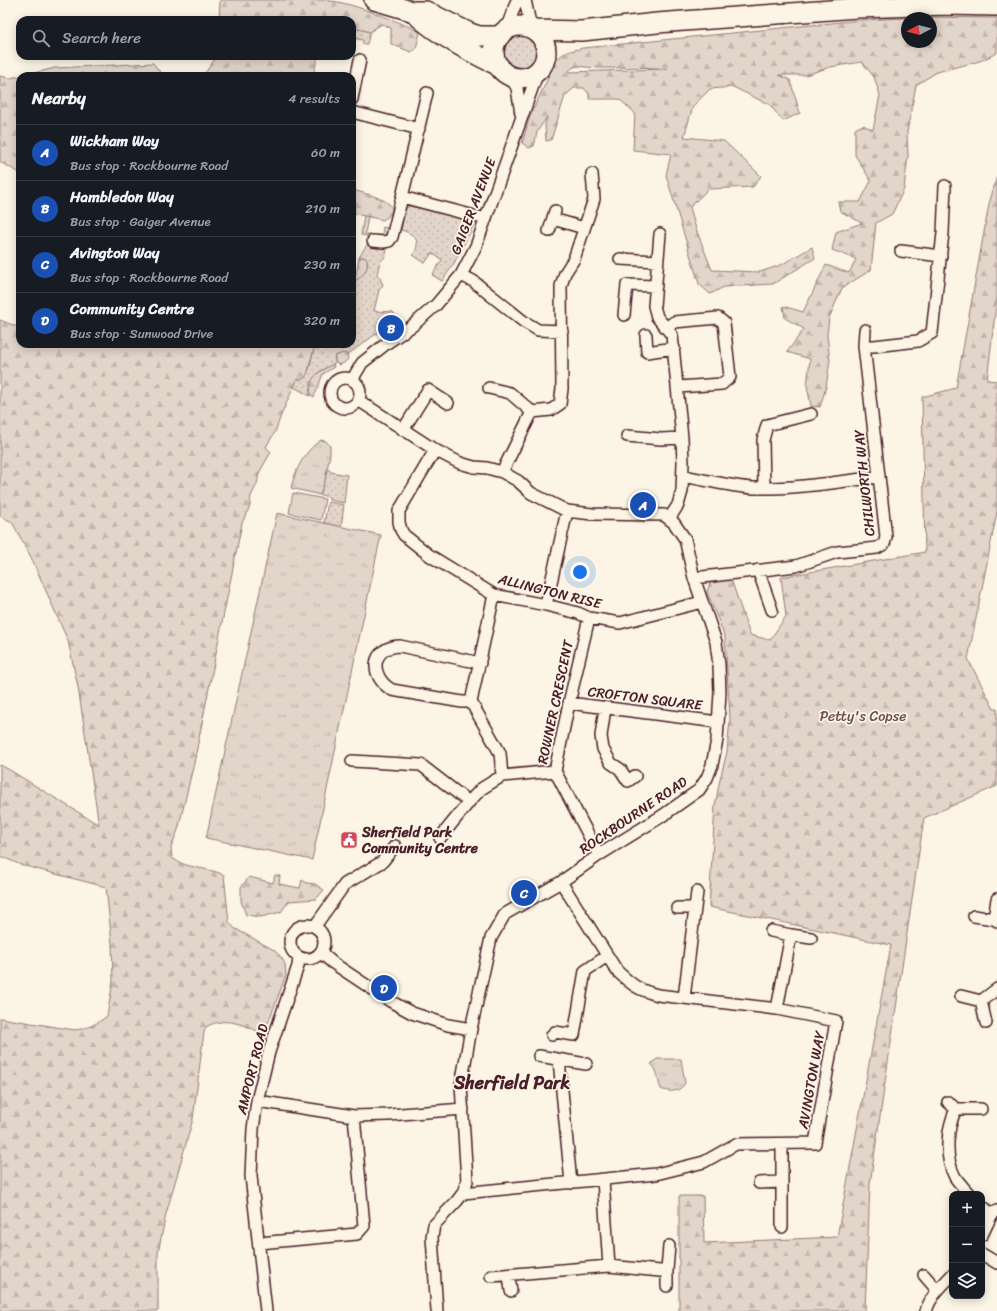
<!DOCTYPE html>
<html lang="en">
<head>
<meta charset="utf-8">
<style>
	:root { --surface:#171b24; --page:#242831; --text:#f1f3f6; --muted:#9ea1a6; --line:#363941; --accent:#0b8043 }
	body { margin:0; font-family:Sriracha,sans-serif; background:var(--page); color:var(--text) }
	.controls { position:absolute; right:12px; bottom:12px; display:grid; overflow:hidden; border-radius:8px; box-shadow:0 2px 10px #0003 }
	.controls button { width:36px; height:36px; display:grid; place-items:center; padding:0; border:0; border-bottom:1px solid var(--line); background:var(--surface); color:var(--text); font:20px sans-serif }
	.compass { position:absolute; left:901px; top:12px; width:36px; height:36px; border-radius:50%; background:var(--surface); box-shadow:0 2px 10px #0003; rotate:263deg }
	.you { position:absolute; left:580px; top:572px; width:14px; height:14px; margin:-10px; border:3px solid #fff; border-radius:50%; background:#1a73e8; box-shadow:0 0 0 6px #1a73e833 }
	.badge { display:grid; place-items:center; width:26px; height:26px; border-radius:50%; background:var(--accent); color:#fff; font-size:13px; font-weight:700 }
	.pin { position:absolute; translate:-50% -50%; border:2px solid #fff; box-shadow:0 1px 4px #0006 }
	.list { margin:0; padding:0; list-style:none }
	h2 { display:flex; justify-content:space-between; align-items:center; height:52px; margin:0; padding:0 16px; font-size:17px }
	h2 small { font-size:13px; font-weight:400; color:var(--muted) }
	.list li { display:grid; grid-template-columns:26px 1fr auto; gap:12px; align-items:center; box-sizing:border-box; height:56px; padding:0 16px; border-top:1px solid var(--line) }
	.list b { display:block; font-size:15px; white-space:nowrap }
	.list p { margin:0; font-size:13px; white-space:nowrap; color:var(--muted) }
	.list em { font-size:13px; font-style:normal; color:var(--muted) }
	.icon { flex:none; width:22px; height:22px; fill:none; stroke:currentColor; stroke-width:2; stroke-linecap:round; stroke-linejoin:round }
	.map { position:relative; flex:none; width:997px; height:1311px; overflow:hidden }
	.search { position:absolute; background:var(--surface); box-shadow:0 2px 10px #0003; left:16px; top:16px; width:340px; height:44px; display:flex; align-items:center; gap:10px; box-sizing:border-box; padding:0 14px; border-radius:12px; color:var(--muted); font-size:15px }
	.panel { position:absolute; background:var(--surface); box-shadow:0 2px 10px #0003; left:16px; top:72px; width:340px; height:276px; border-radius:12px }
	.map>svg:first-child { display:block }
	.grass { fill:url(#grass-dots); stroke:#967a7a }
	.forest { fill:url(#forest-firs); stroke:#967a7a; fill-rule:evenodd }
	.park { fill:url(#park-tufts); stroke:#967a7a }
	.pitch { fill:#e2d5ca; stroke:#967a7a }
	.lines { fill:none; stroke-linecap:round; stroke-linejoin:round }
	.minor-casing { stroke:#4a1f2b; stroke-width:14 }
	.trunk-casing { stroke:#4a1f2b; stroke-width:22 }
	.minor { stroke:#fcf5e5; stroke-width:11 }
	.trunk { stroke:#fcf5e5; stroke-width:19 }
	.labels { text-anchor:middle; stroke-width:3.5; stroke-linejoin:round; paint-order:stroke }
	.street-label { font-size:14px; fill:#4a1f2b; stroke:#fcf5e5 }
	.park-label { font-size:14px; fill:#704c53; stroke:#fcf5e5 }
	.poi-label { font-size:14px; font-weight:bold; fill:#4a1f2b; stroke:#fcf5e5; text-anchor:start }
	.district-label { font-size:18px; font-weight:bold; fill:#4a1f2b; stroke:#fcf5e5 }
</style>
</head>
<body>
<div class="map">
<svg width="997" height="1311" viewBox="0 0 997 1311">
	<defs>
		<pattern id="grass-dots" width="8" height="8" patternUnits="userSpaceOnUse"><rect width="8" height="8" fill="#e2d5ca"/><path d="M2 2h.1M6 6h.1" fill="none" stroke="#c3b6ae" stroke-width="1.8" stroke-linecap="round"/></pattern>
		<pattern id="forest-firs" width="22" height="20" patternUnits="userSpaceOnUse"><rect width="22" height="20" fill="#e2d5ca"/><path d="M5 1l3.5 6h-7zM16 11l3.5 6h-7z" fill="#c3b6ae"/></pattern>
		<pattern id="park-tufts" width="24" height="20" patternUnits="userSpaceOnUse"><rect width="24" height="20" fill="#e2d5ca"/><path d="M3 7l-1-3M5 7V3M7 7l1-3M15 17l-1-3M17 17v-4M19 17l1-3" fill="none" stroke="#c3b6ae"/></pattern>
	</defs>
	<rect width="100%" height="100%" fill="#fcf5e5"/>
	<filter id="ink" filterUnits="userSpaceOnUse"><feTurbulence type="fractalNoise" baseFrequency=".025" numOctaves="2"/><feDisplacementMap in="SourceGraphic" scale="8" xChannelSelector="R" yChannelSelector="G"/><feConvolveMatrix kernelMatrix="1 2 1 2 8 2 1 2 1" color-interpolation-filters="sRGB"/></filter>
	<g filter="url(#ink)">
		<path class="grass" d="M352 27 370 32 367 44H363V40L352 38Z
			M501 52a19 19 0 1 1 38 0a19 19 0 1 1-38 0Z
			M409 206 451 215 474 225 452 267 442 281 432 275 442 260 432 253 425 263 413 255C422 241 415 234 401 230L405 210Z
			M364 215 368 217 365 234 382 236 383 227 387 228 389 232 387 238 381 239 361 235Z
			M369 243 383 246 387 249 385 257C379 261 378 269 377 276H379L383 285 379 290 374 311 393 312 399 321H394L390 324 347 355 335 356V363L319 372 310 388V396L294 387 297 379 309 370 315 344H352V282L358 279 368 265 367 259 363 257 359 258C361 254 366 245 369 243Z
			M327 468 331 472 347 475 344 503 329 500V497L320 495 325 480Z
			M328 502 344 505 341 527 324 523Z"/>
		<path class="forest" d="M220 0H328V1C345 0 403 23 420 32L416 49 411 52 391 44V28L382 24 374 29 370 32 352 27V20H219Z
			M926 17 997 18V53L980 61 937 72 916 85 907 132 908 156 904 189 892 214 876 223 871 270 842 288 829 318 827 335 830 360 826 387 820 407 811 406 807 386 810 359 787 352 804 329 785 318 783 306 803 312 826 265 849 273 856 259 832 250 836 232 862 223 840 211 838 202H860L871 181 855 155V129L863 125 873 130 880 95 874 77 862 62 830 67 806 75H779L790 80 800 113 783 121 770 105 733 87 710 89 693 106 684 137 724 141 761 176 753 187 708 189 690 207 696 229 712 270 760 272 781 265 812 247 815 258 773 284 724 287 710 294 699 284 666 175 671 154 633 150 635 113 619 99H589V94L584 88H574L565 96 551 140 546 141 545 125 547 117 537 132 534 146 529 148 522 143 530 116 548 78 553 62 566 52 583 48 861 20ZM907 18H931V42H907ZM577 66C607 71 638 65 667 69L568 72 572 68Z
			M217 56H318L313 76H203Z
			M153 63 163 76H21L55 68Z
			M0 76 10 78 20 76V173L0 162Z
			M997 176V297L987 380 997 381V512L968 659 994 709H997V786L924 818 870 1184 865 1311H679V1196H703L704 1243 837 1237 891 945 709 907 715 806 720 779 727 752 730 718 725 637 707 592 710 583 731 579 750 635 770 640 786 616 781 577 925 552 922 397 956 388 989 204Z
			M352 190C363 193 412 203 383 220L355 214 354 206 352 207Z
			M363 257 367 259C369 270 362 278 352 282V277L356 275 359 258Z
			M0 320 20 328V344H315C314 350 312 356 310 362 308 371 308 381 297 379L282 413 275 432 266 447 271 452 259 473 257 484 251 496 250 506 242 523 194 763 178 830 171 847 172 858C186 869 208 867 224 875L229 922 234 928 274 950 281 957 285 964 286 975 264 1034C245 1026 226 1015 206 1027L204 1032 193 1119 166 1214 158 1253V1311H0V1018L75 1030C88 1028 97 1024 107 1016L113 981 112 944 106 887 21 865 0 856V765L8 769 99 825 78 687 68 641 31 557 12 522 0 516Z
			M343 353 347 354 348 359 344 363 339 365 335 361V356Z
			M333 364 334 367 323 374 314 397 311 395C308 376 318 373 333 364Z
			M275 875 280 876 279 884 300 888 302 880 307 883 315 884 324 890 316 899 289 901 281 912 261 917 246 915 241 901V887L249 877 273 883Z"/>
		<path class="park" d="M321 440 326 441 330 446V454L325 480 320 495 291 488C295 470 305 450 321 440Z
			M277 513 381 535 312 860 206 838Z
			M657 1059H681L685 1083C680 1092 670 1093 661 1089 657 1080 659 1070 651 1064Z"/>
		<path class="pitch" d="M293 493 325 499 321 520 289 513Z"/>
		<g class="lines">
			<defs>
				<path id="minor" d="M525 0 531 28
					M506 30 517 0
					M511 77 517 88 521 114
					M352 99 360 60
					M352 112 419 129
					M402 197 427 93
					M553 219 584 228
					M549 231 555 211
					M660 234 654 306 657 317 672 335 682 438 683 462 682 491 678 505 669 519
					M373 241 383 242 389 241 392 237 402 197 486 219
					M901 251 941 256
					M620 259 657 261
					M461 275 473 281 523 321 538 330 562 331
					M624 315 627 285 656 286
					M666 328 674 322 718 318 724 323 730 377 722 384 678 387
					M646 335 647 352 674 348
					M864 346H874L918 341 932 333 943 233 945 186
					M330 393a15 15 0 1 1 30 0a15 15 0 1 1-30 0Z
					M352 380 362 363 387 343 412 326 436 305 461 275 476 246 539 69
					M489 388 510 393 532 412 551 410 560 404 562 389 561 286 565 273 574 259 594 199 592 174
					M358 400 435 450 460 463 474 467 487 468 502 472 518 481 531 493 567 511 592 514 664 515 674 523 685 539 694 578 716 642 719 665 720 693 717 740 712 765 707 778 699 790 662 816 599 855 561 882 505 914 491 938 471 1029 461 1085 467 1181 463 1193 457 1201 434 1225 432 1237 437 1311
					M403 430 428 390 448 403
					M627 436 661 439 682 438
					M435 450 399 511V522L401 530 404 535 429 555 494 595 546 605 578 613 589 618 620 623 702 602
					M502 472 532 412
					M683 476C706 480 729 486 753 488 795 489 837 482 878 477
					M764 488 763 440 767 425 811 414
					M758 570 772 610
					M694 578 796 566 837 552 868 549 877 548 884 544 886 537 885 528 864 346 865 330
					M494 595 471 702 500 753 502 776
					M546 605 567 511
					M589 618 569 703 555 771 599 855
					M471 702H462L392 690C369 677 370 647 400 646L480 663
					M569 703 718 722
					M605 708 601 736 603 749 611 763 620 769 628 781 635 776
					M352 761 421 765 469 802
					M440 838 469 802 481 789 502 776 555 771
					M677 908H695
					M974 916 994 919 997 921
					M994 919 997 899
					M290 942a17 17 0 1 1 34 0a17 17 0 1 1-34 0Z
					M315 926 345 884 382 862 395 846
					M771 931 791 935 777 1009
					M791 935 811 938
					M321 953 333 963 390 1001 412 1013 448 1025 471 1029
					M961 996 981 1001 986 1023
					M684 998 697 892
					M981 1001 997 989
					M552 1035 555 1032 574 1035 585 971 607 956
					M539 1056 586 1064
					M559 1060 571 1183
					M257 1101 354 1116 389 1115 463 1109
					M948 1102 956 1109H981
					M956 1109C947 1128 944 1157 955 1177 959 1183 965 1189 969 1194
					M782 1144V1227
					M759 1183 781 1182
					M463 1193 656 1174 704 1162 736 1144 815 1143 836 1021 777 1009 658 995C638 990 632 985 617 971L561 882
					M982 1206 992 1214
					M982 1235 992 1214 997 1211
					M259 1243 357 1234 364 1226 354 1116
					M982 1254 997 1263
					M609 1266 660 1271 667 1270V1286
					M667 1270 669 1246
					M509 1275 511 1291
					M924 1275 937 1290
					M491 1276 609 1266 603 1180
					M266 1311 251 1176 253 1129 257 1101 269 1052 298 966 299 957
					M926 1311C931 1295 941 1287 952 1275"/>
				<path id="trunk" d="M374 0 411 11H426L470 33 479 36H500
					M415 14C439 36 470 52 499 66
					M494 52a26 26 0 1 1 52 0a26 26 0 1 1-52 0Z
					M536 30 582 31 657 23 857 8 946 5 997 6"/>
			</defs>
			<use href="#minor" class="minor-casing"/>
			<use href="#trunk" class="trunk-casing"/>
			<use href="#minor" class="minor"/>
			<use href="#trunk" class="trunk"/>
		</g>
	</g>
	<defs>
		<symbol id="civic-square" viewBox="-11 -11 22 22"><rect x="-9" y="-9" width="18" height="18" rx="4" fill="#d1495b" stroke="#fcf5e5"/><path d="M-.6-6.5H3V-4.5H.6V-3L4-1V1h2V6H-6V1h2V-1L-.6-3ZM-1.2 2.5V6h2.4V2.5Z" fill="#fff"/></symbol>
	</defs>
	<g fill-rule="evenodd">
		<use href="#civic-square" x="339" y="830" width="20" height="20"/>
	</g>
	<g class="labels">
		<g class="street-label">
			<text transform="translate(473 206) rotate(-69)" y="5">GAIGER AVENUE</text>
			<text transform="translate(864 483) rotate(-96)" y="5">CHILWORTH WAY</text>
			<text transform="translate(550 591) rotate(14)" y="5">ALLINGTON RISE</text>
			<text transform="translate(645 698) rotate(7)" y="5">CROFTON SQUARE</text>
			<text transform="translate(555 702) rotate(-78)" y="5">ROWNER CRESCENT</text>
			<text transform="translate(633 815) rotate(-34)" y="5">ROCKBOURNE ROAD</text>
			<text transform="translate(252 1069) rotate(-76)" y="5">AMPORT ROAD</text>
			<text transform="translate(811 1080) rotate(-80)" y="5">AVINGTON WAY</text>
		</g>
		<g class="park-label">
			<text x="863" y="721">Petty's Copse</text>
		</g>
		<g class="poi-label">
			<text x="362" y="837">Sherfield Park<tspan x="362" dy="16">Community Centre</tspan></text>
		</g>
		<g class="district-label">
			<text x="512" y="1089">Sherfield Park</text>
		</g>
	</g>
</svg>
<div class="controls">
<button>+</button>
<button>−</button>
<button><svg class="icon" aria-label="layers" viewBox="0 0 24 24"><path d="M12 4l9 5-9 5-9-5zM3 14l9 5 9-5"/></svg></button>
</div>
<svg class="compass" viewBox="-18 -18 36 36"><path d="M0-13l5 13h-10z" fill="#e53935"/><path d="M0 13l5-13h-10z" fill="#9ea1a6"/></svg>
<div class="you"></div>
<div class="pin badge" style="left:643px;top:505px;background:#1a4fb4">A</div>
<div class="pin badge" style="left:391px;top:328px;background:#1a4fb4">B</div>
<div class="pin badge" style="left:524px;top:893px;background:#1a4fb4">C</div>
<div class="pin badge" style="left:384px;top:988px;background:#1a4fb4">D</div>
<div class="search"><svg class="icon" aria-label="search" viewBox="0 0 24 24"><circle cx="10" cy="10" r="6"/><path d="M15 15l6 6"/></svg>Search here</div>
<section class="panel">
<h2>Nearby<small>4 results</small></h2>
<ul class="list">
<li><span class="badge" style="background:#1a4fb4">A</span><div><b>Wickham Way</b><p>Bus stop · Rockbourne Road</p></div><em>60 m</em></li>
<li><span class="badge" style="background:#1a4fb4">B</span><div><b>Hambledon Way</b><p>Bus stop · Gaiger Avenue</p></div><em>210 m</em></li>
<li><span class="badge" style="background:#1a4fb4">C</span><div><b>Avington Way</b><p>Bus stop · Rockbourne Road</p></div><em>230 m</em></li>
<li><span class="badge" style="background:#1a4fb4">D</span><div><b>Community Centre</b><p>Bus stop · Sunwood Drive</p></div><em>320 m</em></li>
</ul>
</section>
</div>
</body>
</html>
